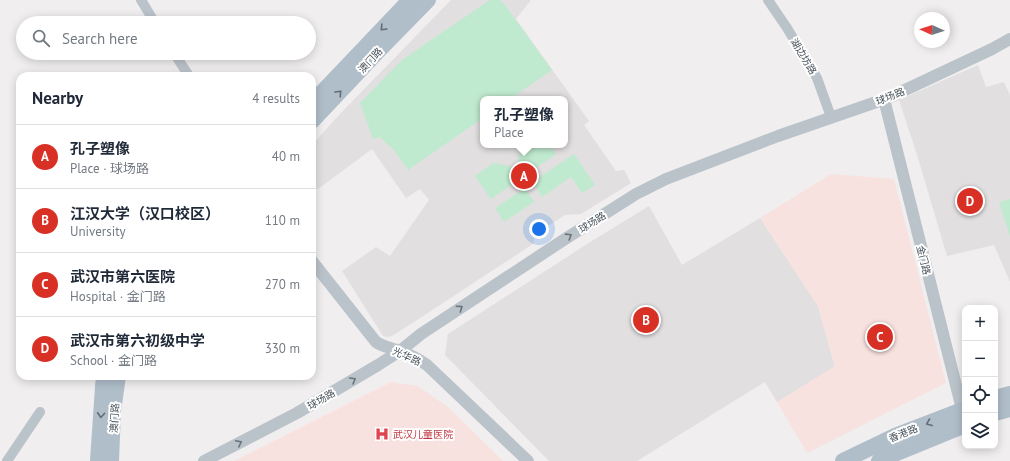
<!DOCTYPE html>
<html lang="en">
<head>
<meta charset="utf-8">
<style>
	:root { --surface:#fff; --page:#f6f6f7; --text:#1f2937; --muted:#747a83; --line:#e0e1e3; --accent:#d93025 }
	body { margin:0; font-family:"PT Sans","Noto Sans SC",sans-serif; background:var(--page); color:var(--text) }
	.controls { position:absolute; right:12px; bottom:12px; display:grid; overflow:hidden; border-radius:8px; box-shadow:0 2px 10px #0003 }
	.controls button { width:36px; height:36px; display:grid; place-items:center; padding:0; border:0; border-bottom:1px solid var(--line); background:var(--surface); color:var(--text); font:20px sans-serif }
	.compass { position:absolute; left:914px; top:12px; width:36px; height:36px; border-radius:50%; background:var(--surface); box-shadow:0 2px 10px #0003; rotate:273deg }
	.you { position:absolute; left:539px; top:229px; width:14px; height:14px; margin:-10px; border:3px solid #fff; border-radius:50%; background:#1a73e8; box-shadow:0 0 0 6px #1a73e833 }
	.badge { display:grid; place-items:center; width:26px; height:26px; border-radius:50%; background:var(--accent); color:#fff; font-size:13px; font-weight:700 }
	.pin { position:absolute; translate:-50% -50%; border:2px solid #fff; box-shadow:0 1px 4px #0006 }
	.popup { position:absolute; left:480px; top:96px; width:88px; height:52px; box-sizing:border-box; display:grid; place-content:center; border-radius:8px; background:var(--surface); filter:drop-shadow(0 1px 3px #0005); font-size:13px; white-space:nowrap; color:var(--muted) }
	.popup b { font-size:15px; color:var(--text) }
	.popup::after { content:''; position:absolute; left:50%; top:100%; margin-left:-8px; border:8px solid transparent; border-top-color:var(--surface) }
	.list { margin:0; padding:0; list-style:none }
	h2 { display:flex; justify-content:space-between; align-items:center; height:52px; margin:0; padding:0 16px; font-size:17px }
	h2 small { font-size:13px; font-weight:400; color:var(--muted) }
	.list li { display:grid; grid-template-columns:26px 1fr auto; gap:12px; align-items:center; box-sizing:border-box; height:64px; padding:0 16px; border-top:1px solid var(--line) }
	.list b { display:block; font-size:15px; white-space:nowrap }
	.list p { margin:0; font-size:13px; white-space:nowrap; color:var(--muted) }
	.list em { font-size:13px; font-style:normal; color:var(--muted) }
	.icon { flex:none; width:22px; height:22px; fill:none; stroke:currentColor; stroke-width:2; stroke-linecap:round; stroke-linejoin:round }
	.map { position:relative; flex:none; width:1010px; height:461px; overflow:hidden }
	.search { position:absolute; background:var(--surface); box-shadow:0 2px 10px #0003; left:16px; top:16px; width:300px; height:44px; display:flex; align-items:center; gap:10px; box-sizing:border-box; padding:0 14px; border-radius:22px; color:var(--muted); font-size:15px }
	.panel { position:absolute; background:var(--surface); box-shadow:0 2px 10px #0003; left:16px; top:72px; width:300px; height:308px; border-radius:12px }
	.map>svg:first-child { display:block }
	.education { fill:#e1dfdf; fill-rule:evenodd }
	.medical { fill:#f8e2e0 }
	.green { fill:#c0ead0 }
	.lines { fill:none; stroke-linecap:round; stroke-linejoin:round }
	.minor { stroke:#bbc3ca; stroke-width:10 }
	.tertiary { stroke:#bbc3ca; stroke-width:12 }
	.primary { stroke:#b0beca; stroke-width:16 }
	.oneway { stroke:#626d76 }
	.oneway2 { stroke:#6a747c }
	.labels { text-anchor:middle; stroke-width:4; stroke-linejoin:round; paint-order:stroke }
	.street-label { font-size:10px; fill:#48525a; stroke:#fff }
	.health-label { font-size:10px; fill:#be3a42; stroke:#fff; text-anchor:start }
</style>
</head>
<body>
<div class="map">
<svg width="1010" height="461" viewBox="0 0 1010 461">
	<rect width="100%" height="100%" fill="#f0eeee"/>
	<path class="education" d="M451 0H531L516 19 589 121 584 125 616 171 624 170 631 183 581 214 565 215 540 231 535 235 533 244 414 322 392 336 387 337 383 336 342 271 376 247 390 256 429 200 420 189 406 198 372 149 318 189 312 183V181L315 177 312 174V145L339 115ZM483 99H565V145H483Z
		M978 65 986 87 1004 82 1010 95V282L994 245 947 256 918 158 899 100Z
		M649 206 682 265 760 218 818 306 835 367 777 402 765 382 637 461H549L445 355 448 334 587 244Z"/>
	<path class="medical" d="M831 174 894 179 946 383 807 453 777 402 835 366 818 306 760 218Z
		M391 382 418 386 449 408 503 461H234Z"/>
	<path class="green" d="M490 0H500L505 5 552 70 510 99H483V118L408 170 394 150 380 137 373 139 360 103 386 76 403 59Z
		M521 145H550L556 154 527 174 518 161Z
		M574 154 595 185 582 193 571 177 542 197 532 182Z
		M493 163 510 166 520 179 491 199 475 176Z
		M525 188 534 202 504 222 495 208Z
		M1010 199V237L999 202Z"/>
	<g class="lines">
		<path class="minor" d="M141 0 155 23
			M768 0 787 28 817 78 831 117
			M174 53 189 76
			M7 461 40 412"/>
		<path class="tertiary" d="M884 99 964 417
			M312 261 376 342C383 347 392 348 400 351 409 354 418 359 427 365L528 461
			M204 461 297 413 378 365 400 351 421 334 565 239 636 194 666 179 778 136 888 98 992 49 1010 39"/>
		<path class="primary" d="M312 103 410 0
			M312 121 379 50 428 0
			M995 398 1010 394
			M995 413 1010 409
			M98 461 103 387 104 376
			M111 461 113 411 118 376
			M843 461 895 436 965 409
			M879 461 899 452 965 425"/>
	</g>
	<defs><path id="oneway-chevron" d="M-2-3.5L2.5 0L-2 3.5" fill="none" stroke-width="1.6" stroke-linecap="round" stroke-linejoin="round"/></defs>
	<g class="oneway">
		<use href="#oneway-chevron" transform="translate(383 28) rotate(134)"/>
		<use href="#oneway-chevron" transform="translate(339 93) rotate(-47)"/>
		<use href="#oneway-chevron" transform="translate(101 415) rotate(94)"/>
		<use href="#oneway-chevron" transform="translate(929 423) rotate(159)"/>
	</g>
	<g class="oneway2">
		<use href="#oneway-chevron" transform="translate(569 236) rotate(-32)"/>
		<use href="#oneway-chevron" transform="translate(460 308) rotate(-34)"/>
		<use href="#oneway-chevron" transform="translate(353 380) rotate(-30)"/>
		<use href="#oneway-chevron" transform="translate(239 443) rotate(-27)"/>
	</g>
	<defs>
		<symbol id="hospital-bare" viewBox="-9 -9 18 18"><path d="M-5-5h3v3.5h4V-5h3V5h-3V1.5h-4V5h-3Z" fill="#e0444e" stroke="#fff" stroke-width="2.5" paint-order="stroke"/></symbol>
	</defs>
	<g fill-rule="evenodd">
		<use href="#hospital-bare" x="372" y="424" width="20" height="20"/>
	</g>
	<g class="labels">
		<g class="street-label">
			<text transform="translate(804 56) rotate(59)" y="4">湖边坊路</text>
			<text transform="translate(370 60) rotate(-47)" y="4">澳门路</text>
			<text transform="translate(890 96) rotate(-22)" y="4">球场路</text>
			<text transform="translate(592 222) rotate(-32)" y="4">球场路</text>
			<text transform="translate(924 260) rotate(76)" y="4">金门路</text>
			<text transform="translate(407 356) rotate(24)" y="4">光华路</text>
			<text transform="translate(321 399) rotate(-30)" y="4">球场路</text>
			<text transform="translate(114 418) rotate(-86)" y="4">澳门路</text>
			<text transform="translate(903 433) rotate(-22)" y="4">香港路</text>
		</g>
		<g class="health-label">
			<text x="393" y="438">武汉儿童医院</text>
		</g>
	</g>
</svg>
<div class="controls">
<button>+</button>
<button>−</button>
<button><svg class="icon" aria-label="locate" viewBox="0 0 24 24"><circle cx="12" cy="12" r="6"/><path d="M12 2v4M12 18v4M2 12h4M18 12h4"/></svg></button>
<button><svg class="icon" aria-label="layers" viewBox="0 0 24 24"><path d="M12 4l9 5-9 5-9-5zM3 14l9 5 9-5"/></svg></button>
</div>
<svg class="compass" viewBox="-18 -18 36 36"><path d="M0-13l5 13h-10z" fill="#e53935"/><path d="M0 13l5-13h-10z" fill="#747a83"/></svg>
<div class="you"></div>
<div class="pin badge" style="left:524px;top:176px">A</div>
<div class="popup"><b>孔子塑像</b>Place</div>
<div class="pin badge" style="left:646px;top:320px">B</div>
<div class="pin badge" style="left:880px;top:337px">C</div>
<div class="pin badge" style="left:970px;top:201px">D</div>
<div class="search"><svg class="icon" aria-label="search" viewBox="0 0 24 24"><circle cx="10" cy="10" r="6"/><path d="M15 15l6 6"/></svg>Search here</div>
<section class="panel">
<h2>Nearby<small>4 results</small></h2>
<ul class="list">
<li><span class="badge">A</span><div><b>孔子塑像</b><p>Place · 球场路</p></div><em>40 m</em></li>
<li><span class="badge">B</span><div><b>江汉大学（汉口校区）</b><p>University</p></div><em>110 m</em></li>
<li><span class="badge">C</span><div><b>武汉市第六医院</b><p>Hospital · 金门路</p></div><em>270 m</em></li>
<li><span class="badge">D</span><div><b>武汉市第六初级中学</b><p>School · 金门路</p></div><em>330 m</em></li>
</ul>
</section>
</div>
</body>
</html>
